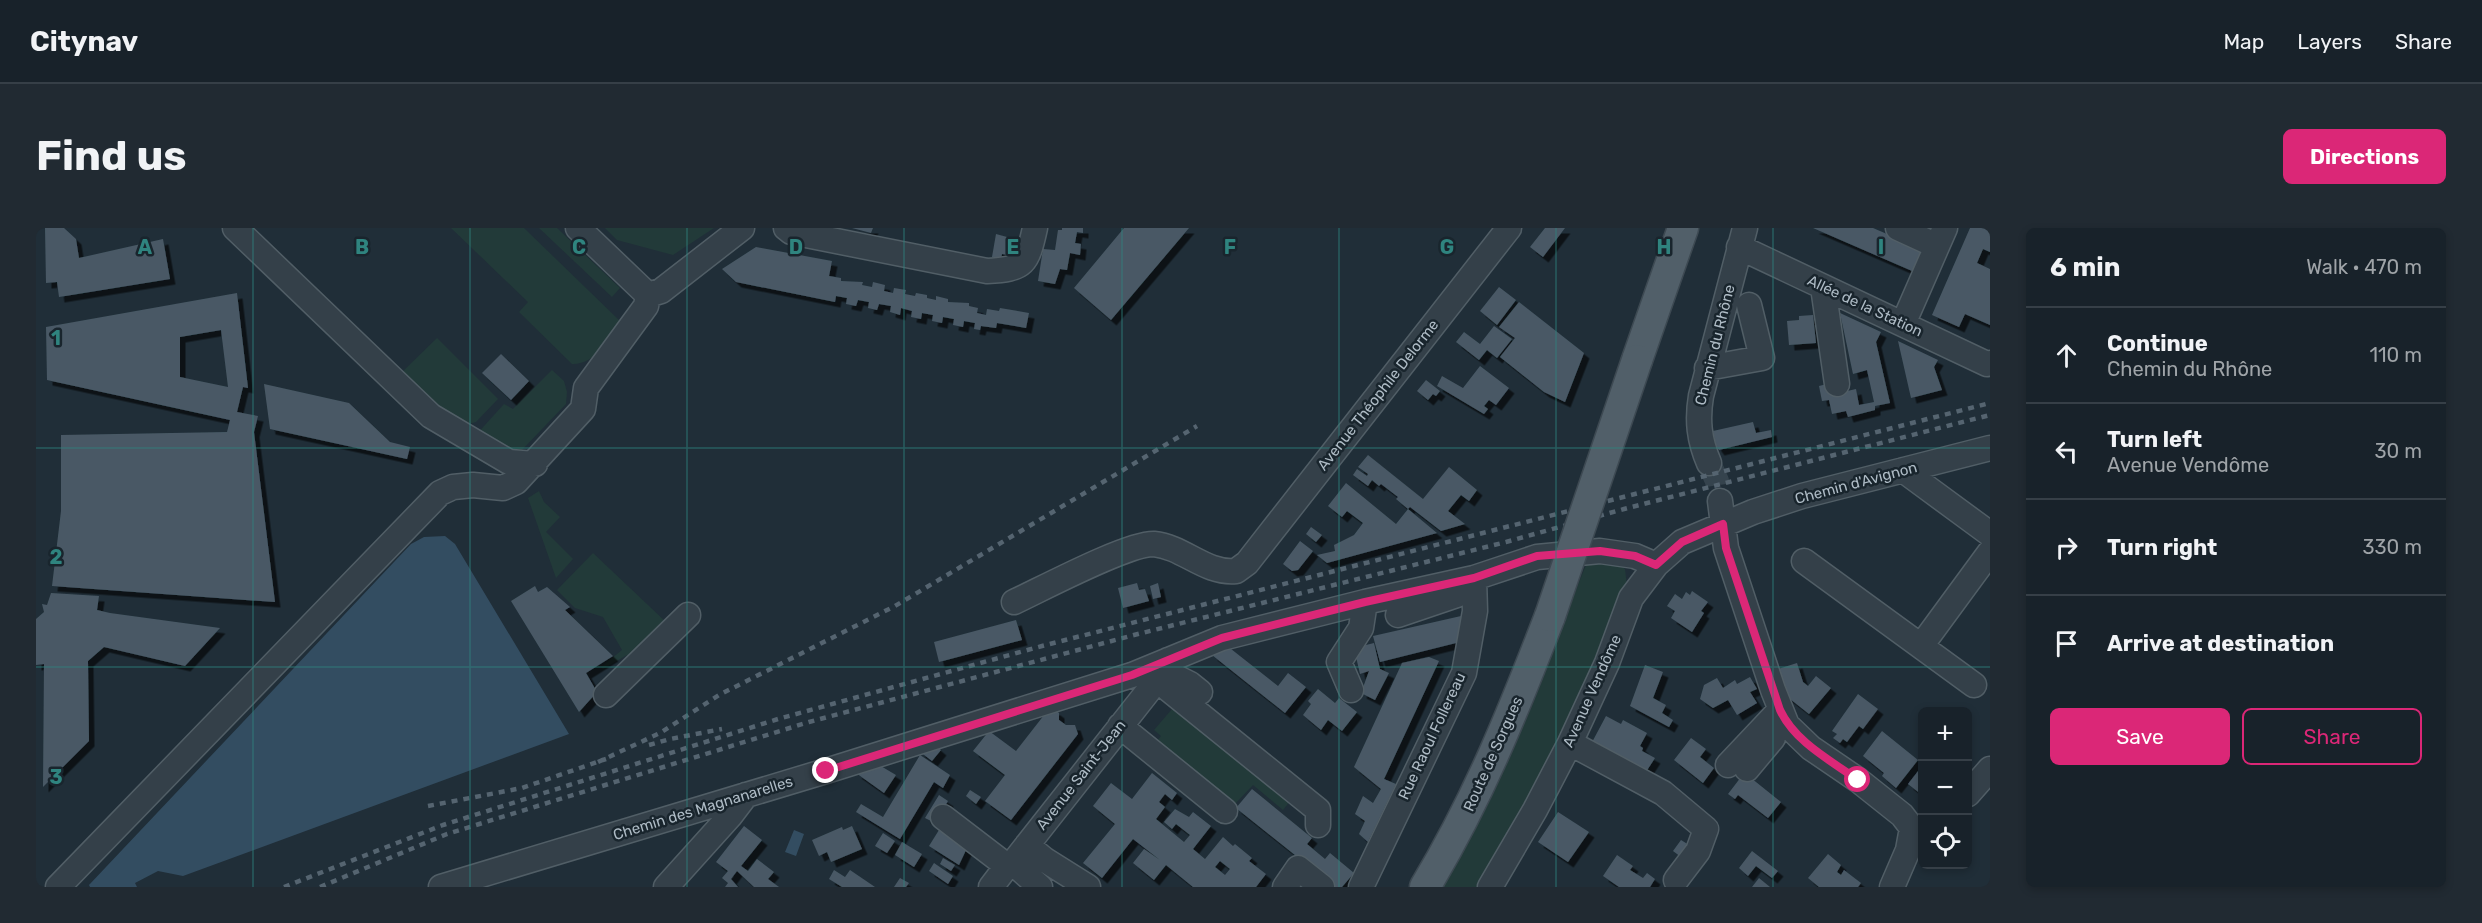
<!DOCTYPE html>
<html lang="en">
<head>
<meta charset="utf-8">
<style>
	:root { --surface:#18222a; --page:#212a32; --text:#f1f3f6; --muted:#9fa4a8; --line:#363f47; --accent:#db2777 }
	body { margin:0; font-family:Rubik,sans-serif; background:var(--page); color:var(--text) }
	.controls { position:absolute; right:18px; bottom:18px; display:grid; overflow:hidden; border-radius:9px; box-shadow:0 3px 9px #0003 }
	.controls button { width:54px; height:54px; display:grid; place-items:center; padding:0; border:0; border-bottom:2px solid var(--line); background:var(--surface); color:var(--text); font:30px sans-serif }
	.stop { position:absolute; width:18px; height:18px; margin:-14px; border:4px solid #db2777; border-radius:50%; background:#fff }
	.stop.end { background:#db2777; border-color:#fff; box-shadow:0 2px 6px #0008 }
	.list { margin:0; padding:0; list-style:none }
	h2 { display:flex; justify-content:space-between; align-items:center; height:78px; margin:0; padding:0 24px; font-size:26px }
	h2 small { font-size:20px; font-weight:400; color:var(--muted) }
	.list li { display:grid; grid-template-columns:39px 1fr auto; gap:18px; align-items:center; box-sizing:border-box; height:96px; padding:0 24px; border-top:2px solid var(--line) }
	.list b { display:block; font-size:22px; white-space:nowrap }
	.list p { margin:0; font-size:20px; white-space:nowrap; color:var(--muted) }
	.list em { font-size:20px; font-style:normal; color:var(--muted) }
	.actions { display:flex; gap:12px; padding:18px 24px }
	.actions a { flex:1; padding:14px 0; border:2px solid var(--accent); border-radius:9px; text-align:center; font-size:21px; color:var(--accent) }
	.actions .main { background:var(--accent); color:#fff }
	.icon { flex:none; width:33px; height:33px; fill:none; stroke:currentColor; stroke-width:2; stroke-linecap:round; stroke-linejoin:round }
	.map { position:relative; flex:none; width:1954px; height:659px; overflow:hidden; border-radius:9px }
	header { display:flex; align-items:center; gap:36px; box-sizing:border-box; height:84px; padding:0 30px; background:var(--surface); border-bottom:2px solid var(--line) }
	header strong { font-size:28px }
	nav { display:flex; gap:33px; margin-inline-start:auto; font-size:21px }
	.intro { display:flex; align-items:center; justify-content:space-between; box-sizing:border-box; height:144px; padding:0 36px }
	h1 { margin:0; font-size:42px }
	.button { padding:15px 27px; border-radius:9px; background:var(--accent); color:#fff; font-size:21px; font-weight:700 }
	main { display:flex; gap:36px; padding:0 36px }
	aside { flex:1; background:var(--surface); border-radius:9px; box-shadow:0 3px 9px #0003 }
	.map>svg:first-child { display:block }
	.green { fill:#223a39 }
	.water { fill:#334d61 }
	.building { fill:#485965; fill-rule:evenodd; filter:url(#shadow) }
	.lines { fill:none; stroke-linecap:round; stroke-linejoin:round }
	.minor-tunnel { stroke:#35434d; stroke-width:24; stroke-dasharray:24 12; stroke-linecap:butt }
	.minor-casing { stroke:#515e66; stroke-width:27 }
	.major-casing { stroke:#3d4952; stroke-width:33 }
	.minor { stroke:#344049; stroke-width:24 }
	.major { stroke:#515f69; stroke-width:30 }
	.rail { stroke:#556470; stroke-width:4.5; stroke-dasharray:6 6; stroke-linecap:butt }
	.major-bridge-casing { stroke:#3d4952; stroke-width:33; stroke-linecap:butt }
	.major-bridge { stroke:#515f69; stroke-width:30 }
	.route { stroke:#db2777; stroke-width:8 }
	.grid { fill:none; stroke:#2f847f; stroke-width:1.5; stroke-opacity:0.55 }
	.labels { text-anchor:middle; stroke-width:5; stroke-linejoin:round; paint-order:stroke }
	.street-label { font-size:15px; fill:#aebbc5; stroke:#19252d }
	.grid-label { font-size:20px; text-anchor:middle; font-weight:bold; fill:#2f847f; stroke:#19252d; stroke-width:5; stroke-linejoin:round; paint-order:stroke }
</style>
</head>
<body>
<header>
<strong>Citynav</strong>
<nav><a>Map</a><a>Layers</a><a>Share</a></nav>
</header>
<div class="intro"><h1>Find us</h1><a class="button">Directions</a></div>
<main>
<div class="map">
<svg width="1954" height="659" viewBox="0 0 1954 659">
	<defs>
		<filter id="shadow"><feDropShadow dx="5.5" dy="5.5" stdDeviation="0" flood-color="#0009"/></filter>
	</defs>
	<rect width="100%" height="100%" fill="#202e38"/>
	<path class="green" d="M415 0H488L584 93C574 110 559 137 536 136L483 84 492 74Z
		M503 0H521L584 60 576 69Z
		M569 0H678L637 27 581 12Z
		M401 110 462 171 440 194 433 196 420 188 414 191 362 148Z
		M516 142 528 153 531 164 530 176 486 222 476 225 439 208 468 176 477 181Z
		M503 263 508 274 524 289 510 304 537 331 520 350 492 270Z
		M557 325 631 395 595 434 591 427 567 441 565 439 586 422 567 389 539 380 521 362Z
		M1554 328 1580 331 1589 341 1591 358 1540 491 1445 659H1407C1447 592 1479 521 1508 448 1524 409 1536 368 1554 328Z
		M1143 473 1259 567 1247 582 1217 557 1199 576 1120 514 1125 508 1118 502Z"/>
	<path class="water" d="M409 308 419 316 533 506 147 648 122 643 99 655 101 659H54L53 657 375 316 388 309Z
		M758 602 768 606 760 628 749 624Z"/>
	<path class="building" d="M9 0H28L40 11 43 30 127 11 134 51 23 69 21 54 10 55Z
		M816 0H837L835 5Z
		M1026 0H1047V5L1041 4 1039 15 1045 16 1044 27 1034 25 1031 42 1024 41 1019 56 1002 53 1007 21 1019 22 1022 2H1026Z
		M1088 0H1153L1075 92 1038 60Z
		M1509 0H1529L1507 29 1494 19Z
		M1777 0H1837L1893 24 1883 46Z
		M1934 0H1954V24L1947 21 1941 35 1954 41V97L1929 86 1923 99 1896 87Z
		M960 6 971 9 970 13 980 15 977 28 966 26 965 31 956 29Z
		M720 19 796 33 793 48 805 50V53L827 54 826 57 836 59 837 54 849 57 848 63 857 65 858 60 870 62 869 66 879 68 880 65 891 67V70L900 72V68L912 71V74L933 75V78L942 80 941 85 950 87 951 81 963 83 964 80 993 85 990 100 961 95 960 100 945 98 944 102 938 101 939 95 928 93 927 99 917 97 918 91 907 89 906 95 896 93 897 87 886 85 885 91 875 89 876 83 865 80 864 87 854 84 855 78 843 76 841 82 832 80 833 74 822 72 820 78 810 76 811 70 800 68 799 74 700 54 686 41Z
		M1463 59 1480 72 1461 97 1444 83Z
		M201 65 212 160 207 159 201 184 222 188 218 204 239 374 16 358 25 283V207L191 204 194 192 11 152 10 99ZM185 102 192 159 144 149V109Z
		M1483 74 1548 125 1529 174 1508 164 1464 129 1479 110 1463 99Z
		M1804 85 1845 104 1840 114 1854 175 1839 178V182L1812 189 1810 183 1796 186 1793 172 1786 173 1783 158 1791 156 1794 167 1820 161 1823 177 1838 174 1831 142 1817 146Z
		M1777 87 1780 115 1753 117 1751 93 1763 92V88Z
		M1458 98 1476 111 1461 130 1451 122 1443 132 1420 114 1428 104 1444 116Z
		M1862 113 1902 132 1898 139 1906 162 1875 170Z
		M465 126 493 153 475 172 446 145Z
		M1444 138 1473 160 1460 177 1453 172 1448 178 1452 181 1448 186 1401 158 1406 148 1427 160Z
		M1390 152 1404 163 1400 168 1397 166 1392 172 1381 163Z
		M228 156 313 175 354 214 374 219 371 231 234 201Z
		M1717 194 1720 205 1735 202 1736 209 1683 222 1680 218 1677 203Z
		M1332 227 1387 271 1413 239 1441 262 1433 273 1425 267 1412 283 1429 296 1405 303 1374 279 1372 281 1360 271 1362 269 1345 256 1343 258 1336 252 1332 258 1317 247 1321 241 1331 248 1332 246 1322 239Z
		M1310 255 1360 296 1372 281 1401 305 1291 335 1281 327 1299 323 1298 317 1318 307 1327 295 1311 283 1306 289 1292 278Z
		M1275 299 1286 307 1280 314 1270 306Z
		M1264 313 1277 323 1262 342 1256 343 1247 336Z
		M1101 355 1103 362 1109 361 1113 373 1087 380 1082 360Z
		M1122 355 1125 369 1117 371 1114 358Z
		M499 358 502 364 511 359 534 379 529 382 577 428 550 445 561 464 543 484 475 373Z
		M1656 363 1672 374 1665 383 1668 385 1656 404 1635 390 1639 383 1631 378 1639 366 1646 371 1650 364 1654 367Z
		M15 365 63 368 61 382 74 385 184 400 149 438 68 419 52 433 53 513 7 559 8 436 0 437V391L8 384 6 376 11 377Z
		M1425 388 1424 414 1344 434 1337 408Z
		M980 392 986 412 903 434 898 414Z
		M1338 415 1344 441 1353 445 1339 472 1325 465 1333 443 1324 446 1318 420Z
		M1190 417 1242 458 1252 445 1270 459 1249 485 1176 427 1181 421Z
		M1393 429 1403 433 1348 551 1360 556 1332 614 1323 606 1329 593 1319 586 1327 568 1337 575 1345 561 1318 539 1366 435Z
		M1761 435 1767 454 1772 458 1780 448 1795 460 1773 486 1749 467 1742 441Z
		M1609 437 1627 444 1617 470 1630 477 1626 485 1637 492 1633 499 1594 478Z
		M1714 449 1721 461 1714 464 1721 475 1701 487 1692 472 1677 480 1664 471 1668 457 1681 450 1687 460 1699 452 1701 456Z
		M1282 461 1299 475 1303 470 1321 484 1306 503 1292 492 1285 502 1267 487 1275 476 1272 473Z
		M1822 466 1842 481 1827 501 1823 498 1811 514 1807 511 1804 515 1797 510 1801 506 1796 503Z
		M1012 482H1019L1023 485V492L1030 497H1039L1042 506 975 592 949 573 969 547 937 523 953 503 980 523Z
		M1570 488 1585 496 1587 492 1611 505 1604 518 1607 520 1606 523 1619 530 1608 547 1554 518Z
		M1846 503 1882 532 1860 560 1846 548 1848 545 1827 528Z
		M1655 510 1670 521 1664 529 1678 540 1667 555 1638 532Z
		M899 517 905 522 896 533 883 523Z
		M884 527 914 547 907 560 898 554 864 611 820 584 825 576 847 589Z
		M843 537 860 547 848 565 820 545Z
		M1886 538V567L1872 556Z
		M1116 545 1141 565 1136 572 1129 566 1123 574 1129 579 1120 591 1148 614 1154 607 1140 596 1136 601 1128 594 1139 581 1153 589 1157 584 1175 598 1157 621 1169 631 1187 609 1197 618 1199 616 1216 630 1213 633 1230 646 1220 659H1157L1130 637 1118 652 1097 635 1108 621 1124 632 1097 611 1066 650 1047 635 1079 596 1057 578 1075 555 1096 571ZM1184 633 1194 641 1189 647 1179 639Z
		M1705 549 1712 554 1715 550 1745 574 1732 590 1702 567 1699 571 1692 566Z
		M1216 561 1276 610 1271 616 1289 631 1294 625 1318 645 1306 659H1299L1200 580Z
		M934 562 945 569 940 576 930 568Z
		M903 567 912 573 899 595 889 590Z
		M1522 584 1553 604 1532 634 1502 614Z
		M708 598 726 612 705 638 712 643 721 631 738 644 732 651 743 659H718L701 643 695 651 702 659H689L692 655 686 650 692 643 680 634Z
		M816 598 826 621 795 634 791 624 783 628 776 612 806 599 807 602Z
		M903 602 931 620 923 637 893 618Z
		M847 605 859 613 851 625 839 618Z
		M1645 612 1653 617 1645 629 1637 623Z
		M866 614 886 626 878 639 859 627Z
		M1716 623 1742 643 1736 650 1720 638 1712 648 1703 640Z
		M1792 626 1805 637 1801 644 1805 647 1808 642 1825 655 1822 659H1783L1772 650Z
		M1581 627 1597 638 1594 642 1607 650 1611 645 1619 651 1614 659H1583L1567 648Z
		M907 630 919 637 915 643 904 636Z
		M898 635 917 648 912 656 893 643Z
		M798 642 809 649 814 642 839 659H806L793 651Z
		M864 650 873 655 870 659H858Z
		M1723 650 1734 659H1716Z"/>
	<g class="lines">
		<path class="minor-tunnel" d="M1673 235 1681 253 1684 273"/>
		<defs>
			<path id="minor" d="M199 0 395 188 473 234 499 236
				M542 0 612 67
				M750 0 755 4 951 43C989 41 991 36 999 0
				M1862 0 1901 18
				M1703 19 1951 136 1954 135
				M1787 59 1801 156
				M612 67 625 63 706 0
				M1867 96 1909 0
				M1671 140 1726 130 1713 77
				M1673 235C1663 212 1661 192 1665 168L1709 0
				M1867 242 1954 306
				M1684 273 1690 320 1737 462 1751 497 1775 520 1822 552 1866 587 1876 600 1872 622 1856 659
				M1768 333 1938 457
				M978 374C1006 361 1092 315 1118 316 1148 319 1169 346 1200 343L1211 335 1473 0
				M1362 387 1421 367
				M1885 418 1954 324
				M1126 442 1154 456 1164 464
				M1121 452 1282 582V597
				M1315 462 1303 434 1325 400 1329 374
				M570 467 652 387
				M1084 498 1189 583
				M1534 515 1627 565 1670 601 1662 623 1640 652
				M1692 537 1744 482
				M1711 541 1737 510
				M1932 566 1954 541
				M907 589 971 638
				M991 617 1009 632 1052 659
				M977 635 1004 659
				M22 659 404 265 417 259 437 257 467 260 480 254 547 181 550 160 610 78 612 67
				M405 659 790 543 1096 447 1186 410 1329 374 1438 350 1501 329 1564 323 1599 328 1620 337
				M630 659 694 588 710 567
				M955 659 971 638 977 635 1121 452 1132 432
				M1249 659 1262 640 1286 659
				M1325 659 1428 445 1439 383 1438 350
				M1454 659 1499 582 1534 515 1571 435 1595 370 1620 337 1646 314 1717 284 1766 268 1954 220"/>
			<path id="major" d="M1601 132 1647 0
				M1389 659C1442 571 1477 484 1514 388"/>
		</defs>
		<use href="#minor" class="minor-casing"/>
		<use href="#major" class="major-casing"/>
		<use href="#minor" class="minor"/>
		<use href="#major" class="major"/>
		<path class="rail" d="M613 517 634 511 686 501
			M562 534 624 505 683 467 859 378 1161 198
			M392 578 486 560 570 531
			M248 659 407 597 742 491 1006 418 1954 175
			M284 659 411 606 773 494 1098 407 1470 314 1588 281 1954 187"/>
		<defs>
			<path id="major-bridge" d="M1514 388 1601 132"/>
		</defs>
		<use href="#major-bridge" class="major-bridge-casing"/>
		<use href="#major-bridge" class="major-bridge"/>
	</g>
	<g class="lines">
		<path class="route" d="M790 543 1096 447 1186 410 1329 374 1438 350 1501 328 1564 323 1599 328 1620 337 1646 314 1687 296 1690 320 1744 482C1759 514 1794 532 1822 552"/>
	</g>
	<path class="grid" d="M217 0V659M434 0V659M651 0V659M868 0V659M1086 0V659M1303 0V659M1520 0V659M1737 0V659M0 220H1954M0 439H1954"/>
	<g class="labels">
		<g class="street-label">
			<text transform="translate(1829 78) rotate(25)" y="5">Allée de la Station</text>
			<text transform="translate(1679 117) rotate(-76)" y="5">Chemin du Rhône</text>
			<text transform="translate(1342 167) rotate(-52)" y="5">Avenue Théophile Delorme</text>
			<text transform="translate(1820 255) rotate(-15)" y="5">Chemin d'Avignon</text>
			<text transform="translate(1556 463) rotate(-66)" y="5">Avenue Vendôme</text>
			<text transform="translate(1396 508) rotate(-65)" y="5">Rue Raoul Follereau</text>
			<text transform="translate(1457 526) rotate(-66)" y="5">Route de Sorgues</text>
			<text transform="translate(1045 547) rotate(-52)" y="5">Avenue Saint-Jean</text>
			<text transform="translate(667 580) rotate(-17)" y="5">Chemin des Magnanarelles</text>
		</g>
	</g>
	<g class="grid-label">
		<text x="109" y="26">A</text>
		<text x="326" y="26">B</text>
		<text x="543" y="26">C</text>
		<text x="760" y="26">D</text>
		<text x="977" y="26">E</text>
		<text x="1194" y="26">F</text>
		<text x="1411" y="26">G</text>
		<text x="1628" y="26">H</text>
		<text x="1845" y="26">I</text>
		<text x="20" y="117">1</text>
		<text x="20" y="336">2</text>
		<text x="20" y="556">3</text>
	</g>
</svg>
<div class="controls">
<button>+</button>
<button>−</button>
<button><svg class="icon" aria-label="locate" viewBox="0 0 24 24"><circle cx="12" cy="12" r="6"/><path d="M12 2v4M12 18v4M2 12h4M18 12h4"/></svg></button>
</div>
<div class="stop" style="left:1822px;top:552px"></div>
<div class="stop end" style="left:790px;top:543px"></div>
</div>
<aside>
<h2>6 min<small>Walk · 470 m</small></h2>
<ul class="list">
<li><svg class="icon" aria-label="ahead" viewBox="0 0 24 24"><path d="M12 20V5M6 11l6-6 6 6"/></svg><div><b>Continue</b><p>Chemin du Rhône</p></div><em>110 m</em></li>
<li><svg class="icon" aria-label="left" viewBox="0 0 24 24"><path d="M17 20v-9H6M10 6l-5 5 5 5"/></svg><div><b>Turn left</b><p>Avenue Vendôme</p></div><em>30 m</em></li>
<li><svg class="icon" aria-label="right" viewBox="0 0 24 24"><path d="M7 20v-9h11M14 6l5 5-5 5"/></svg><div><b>Turn right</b></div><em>330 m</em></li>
<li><svg class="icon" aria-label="arrive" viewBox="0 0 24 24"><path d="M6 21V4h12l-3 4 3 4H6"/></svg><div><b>Arrive at destination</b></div></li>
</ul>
<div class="actions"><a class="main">Save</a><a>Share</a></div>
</aside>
</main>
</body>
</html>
